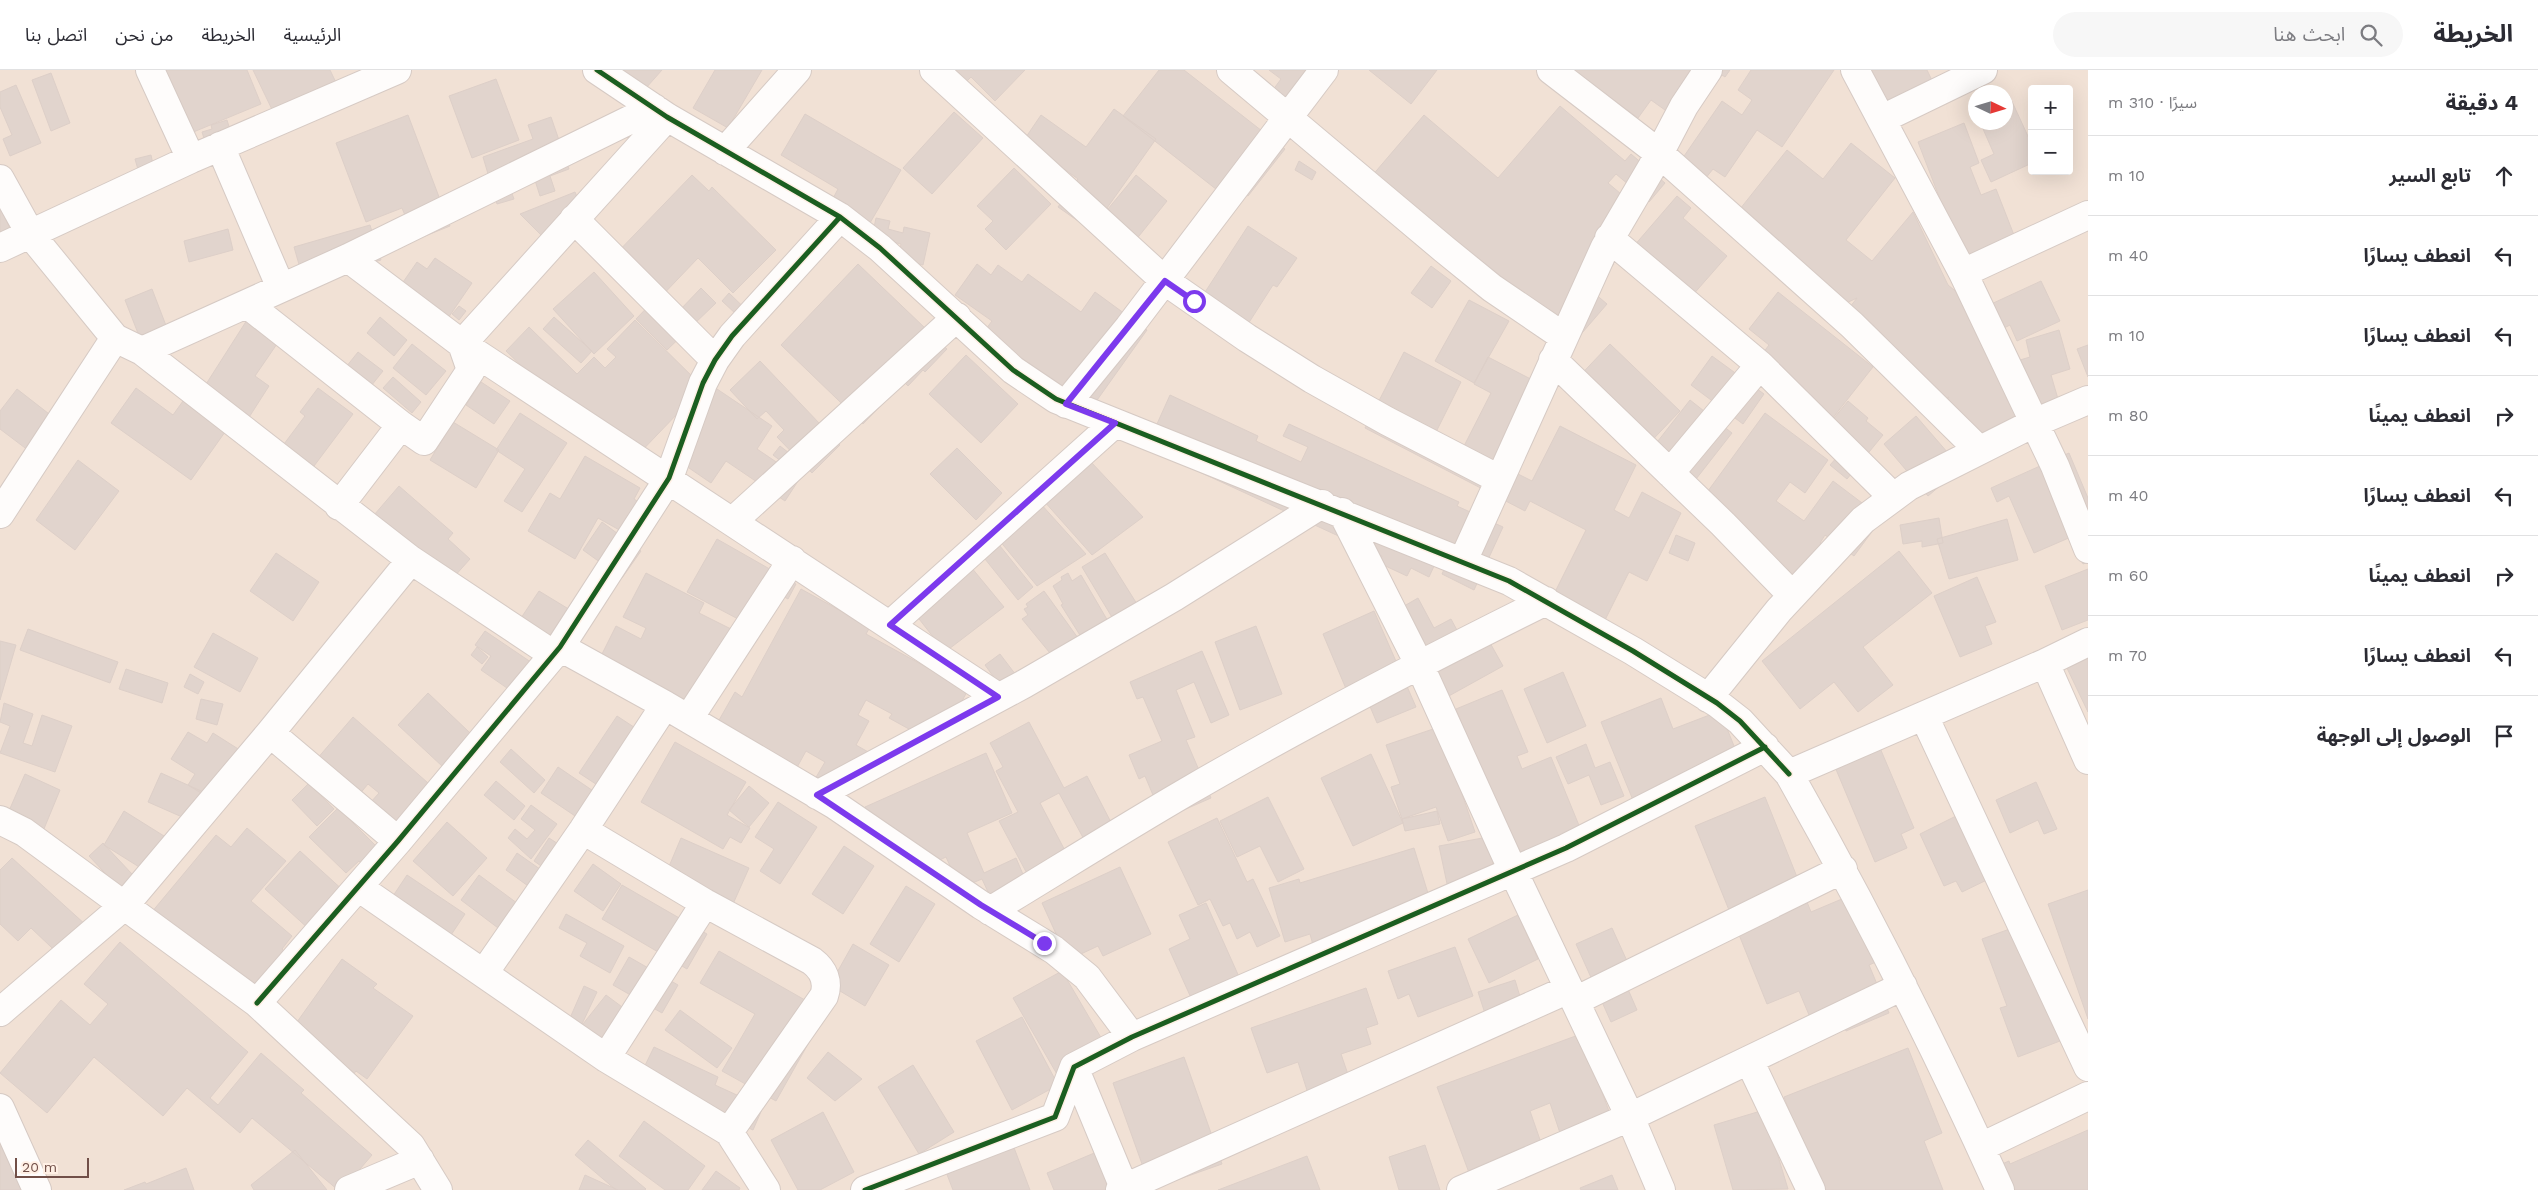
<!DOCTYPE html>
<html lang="ar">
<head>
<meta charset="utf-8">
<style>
	:root { --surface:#fff; --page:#f7f7f7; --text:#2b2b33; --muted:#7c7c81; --line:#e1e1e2 }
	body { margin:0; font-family:"Work Sans","Noto Sans Arabic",sans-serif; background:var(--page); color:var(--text); direction:rtl }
	.controls { position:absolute; right:15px; top:15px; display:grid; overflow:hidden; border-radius:5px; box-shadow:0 5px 20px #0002 }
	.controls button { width:45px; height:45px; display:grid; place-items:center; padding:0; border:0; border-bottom:1px solid var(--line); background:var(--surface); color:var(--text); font:25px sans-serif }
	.compass { position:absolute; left:1968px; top:15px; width:45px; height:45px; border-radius:50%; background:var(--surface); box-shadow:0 5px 20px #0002; rotate:94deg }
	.scale { position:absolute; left:15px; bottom:12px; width:74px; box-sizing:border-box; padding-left:5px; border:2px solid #714f48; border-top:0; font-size:14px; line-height:18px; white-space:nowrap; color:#714f48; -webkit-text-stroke:4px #fff0e5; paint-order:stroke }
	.stop { position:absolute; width:15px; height:15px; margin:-11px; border:4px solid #7c3aed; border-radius:50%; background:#fff }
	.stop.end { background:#7c3aed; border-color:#fff; box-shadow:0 1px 5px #0008 }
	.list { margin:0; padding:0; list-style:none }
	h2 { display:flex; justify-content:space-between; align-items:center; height:65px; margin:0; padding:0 20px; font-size:21px }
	h2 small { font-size:16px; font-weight:400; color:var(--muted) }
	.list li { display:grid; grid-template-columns:32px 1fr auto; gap:15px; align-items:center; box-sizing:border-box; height:80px; padding:0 20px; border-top:1px solid var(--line) }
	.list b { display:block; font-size:19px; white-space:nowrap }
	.list em { font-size:16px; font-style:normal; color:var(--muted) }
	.icon { flex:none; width:28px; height:28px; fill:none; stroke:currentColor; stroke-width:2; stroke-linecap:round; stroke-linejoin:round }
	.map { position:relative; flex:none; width:2088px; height:1120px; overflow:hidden; direction:ltr }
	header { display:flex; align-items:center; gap:30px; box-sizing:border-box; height:70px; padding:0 25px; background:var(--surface); border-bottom:1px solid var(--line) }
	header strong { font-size:24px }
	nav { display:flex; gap:28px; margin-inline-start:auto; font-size:18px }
	.search { width:350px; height:45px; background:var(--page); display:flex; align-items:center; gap:12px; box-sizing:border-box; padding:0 18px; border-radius:28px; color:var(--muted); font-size:19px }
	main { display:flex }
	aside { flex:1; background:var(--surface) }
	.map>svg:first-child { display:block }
	.residential { fill:#f1e1d5; fill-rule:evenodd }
	.building { fill:#e1d4cd; stroke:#ddcfc8 }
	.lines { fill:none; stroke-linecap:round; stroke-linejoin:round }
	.minor-casing { stroke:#d6cac4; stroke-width:30 }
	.minor { stroke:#fefcfb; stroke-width:28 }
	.cycleway-casing { stroke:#fff0e5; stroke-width:8 }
	.cycleway { stroke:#1b5e20; stroke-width:5 }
	.route { stroke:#7c3aed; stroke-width:6 }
</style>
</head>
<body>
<header>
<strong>الخريطة</strong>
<div class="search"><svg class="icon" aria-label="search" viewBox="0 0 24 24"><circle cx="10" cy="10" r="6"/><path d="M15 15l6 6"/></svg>ابحث هنا</div>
<nav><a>الرئيسية</a><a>الخريطة</a><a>من نحن</a><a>اتصل بنا</a></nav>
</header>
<main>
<aside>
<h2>4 دقيقة<small>سيرًا · 310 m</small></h2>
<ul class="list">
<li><svg class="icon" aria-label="ahead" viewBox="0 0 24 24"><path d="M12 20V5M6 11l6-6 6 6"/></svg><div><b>تابع السير</b></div><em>10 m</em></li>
<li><svg class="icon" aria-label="left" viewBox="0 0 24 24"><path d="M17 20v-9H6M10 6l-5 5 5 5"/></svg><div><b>انعطف يسارًا</b></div><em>40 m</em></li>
<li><svg class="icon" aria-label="left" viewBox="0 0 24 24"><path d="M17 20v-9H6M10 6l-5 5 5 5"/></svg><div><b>انعطف يسارًا</b></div><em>10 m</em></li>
<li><svg class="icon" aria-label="right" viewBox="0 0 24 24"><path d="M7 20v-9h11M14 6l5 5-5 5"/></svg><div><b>انعطف يمينًا</b></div><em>80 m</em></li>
<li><svg class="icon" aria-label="left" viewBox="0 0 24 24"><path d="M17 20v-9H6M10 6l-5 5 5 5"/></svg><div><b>انعطف يسارًا</b></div><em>40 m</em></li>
<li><svg class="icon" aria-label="right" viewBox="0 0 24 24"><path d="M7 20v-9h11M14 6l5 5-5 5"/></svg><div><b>انعطف يمينًا</b></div><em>60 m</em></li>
<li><svg class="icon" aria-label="left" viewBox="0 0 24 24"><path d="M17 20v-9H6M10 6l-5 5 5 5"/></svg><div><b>انعطف يسارًا</b></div><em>70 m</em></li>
<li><svg class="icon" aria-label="arrive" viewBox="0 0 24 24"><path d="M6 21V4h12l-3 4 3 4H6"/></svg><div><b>الوصول إلى الوجهة</b></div></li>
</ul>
</aside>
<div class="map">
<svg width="2088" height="1120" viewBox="0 0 2088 1120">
	<rect width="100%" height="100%" fill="#f5ede5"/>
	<path class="residential" d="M0 0H2088V1120H0ZM2032 19H2069V101H2032ZM1976 22H2006V52H1976Z"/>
	<path class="building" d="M165 0H247L261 34 191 63Z
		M253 0H330L342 25 279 54Z
		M607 0H662L638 27Z
		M715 0H762L728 58 693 38Z
		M946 0H1025L995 31 971 7 962 16Z
		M1159 0H1184L1285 79 1248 126 1235 116 1226 127 1123 46Z
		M1269 0H1330L1302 49 1270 24 1281 9Z
		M1369 0H1437L1411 34Z
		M1573 0H1730L1725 7 1722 5 1686 55 1651 30 1638 48Z
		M1751 0H1834L1782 77 1757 60 1725 107 1713 99 1705 109 1680 92 1722 31 1742 45 1752 30 1738 20Z
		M1873 0H1927L1941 29 1895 52 1871 1Z
		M51 3 70 53 51 61 32 10Z
		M496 9 519 70 472 88 449 26Z
		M16 15 41 73 10 86 3 69 12 65 0 37V22Z
		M2009 25 2032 75V93L1991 112 1981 90 1994 84 1980 52H2006V27Z
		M1560 36 1625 91 1631 84 1665 113 1649 132 1616 104 1608 113 1627 129 1606 187 1614 194 1602 208 1587 217 1607 234 1570 277 1371 107 1424 45 1498 108Z
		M1114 39 1156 69 1107 138 1109 140 1099 154 1088 158 1058 137 1078 109 1024 70 1041 45 1086 77Z
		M954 42 983 68 932 124 903 98Z
		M805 44 901 100 867 158 829 136 838 119 781 85Z
		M408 45 450 156 415 170 402 138 366 152 336 73Z
		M551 47 569 99 550 106 555 121 540 126 532 101 507 110 514 129 497 134 483 87 533 69 528 55Z
		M227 50 233 70 207 78 202 62 212 59 211 55Z
		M1964 53 1979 93 1970 97 1981 125 1996 119 2021 183 1969 204 1918 72Z
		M1851 73 1895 108 1846 170 1872 191 1913 142 1948 215 1964 228 2031 370 1988 391 1940 339 1949 327 1930 336 1846 242 1857 228 1840 236 1732 149 1787 80 1823 109Z
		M151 85 154 99 139 103 135 89Z
		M1299 91 1316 102 1312 110 1295 100Z
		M1014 98 1051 134 1006 180 985 159 993 151 977 136Z
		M692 105 709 121 712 117 776 180 733 223 698 188 655 233 611 189Z
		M1136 105 1167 131 1135 171 1103 145Z
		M575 122 580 134 545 169 520 144Z
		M1677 126 1691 138 1683 148 1727 186 1691 227 1633 177Z
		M0 136 10 159 0 164Z
		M876 148 890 151 888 159 903 163 904 157 930 163 923 195 898 189 901 174 872 167Z
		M370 155 381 190 304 212 294 177Z
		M1248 156 1297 188 1277 217 1273 215 1241 265 1196 236Z
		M228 159 233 180 189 192 184 171Z
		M435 188 472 213 446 251 399 218 417 192 427 199Z
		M858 194 947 279 925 302 923 300 908 316 888 296 894 322 863 354 781 275Z
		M977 194 991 205 998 195 1022 212 1028 204 1081 242 1095 222 1147 260 1090 340 983 263 992 251 955 225Z
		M1431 196 1451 211 1432 238 1411 223Z
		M594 202 634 246 594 284 553 239Z
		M2041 211 2060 251 2017 271 2010 255 2000 260 1989 235Z
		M701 218 716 233 667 280 636 249 661 223 679 241Z
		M152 219 170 266 143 276 125 230Z
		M1778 222 1873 297 1828 354 1754 295 1769 275 1749 259Z
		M729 223 759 252 752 259 722 231Z
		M1469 230 1509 251 1474 313 1435 291Z
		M459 236 466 241 459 250 452 244Z
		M380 247 407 270 394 286 367 263Z
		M554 247 592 281 581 293 543 259Z
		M247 250 279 271 255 306 269 316 246 352 201 322Z
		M635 250 703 317 633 390 530 304 506 281 529 257 577 304 594 287 605 298 616 287 607 279Z
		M2059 260 2070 299 2051 305 2065 353 2013 323 2029 319 2020 290 2030 287 2026 270Z
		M412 274 446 301 426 325 393 298Z
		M1610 274 1680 341 1640 383 1570 316Z
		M2088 275V307L2077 279Z
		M358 282 383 301 367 321 342 302Z
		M1404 282 1461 312 1435 364 1463 378 1491 323 1474 314 1488 287 1552 320 1527 368 1533 371 1516 403 1532 411 1560 356 1636 395 1614 440 1629 448 1642 422 1681 443 1647 511 1629 502 1601 558 1550 532 1586 460 1530 431 1525 441 1365 358Z
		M966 285 1018 334 981 373 929 324Z
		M1712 286 1764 324 1743 354 1691 315Z
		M760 291 840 375 812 403 777 367 784 360 766 341 757 349 730 320Z
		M393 307 421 332 412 343 383 318Z
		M481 312 510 331 494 354 466 335Z
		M136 318 173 345 183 331 225 362 191 410 111 353Z
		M318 318 353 344 308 404 278 382 305 346 300 342Z
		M17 319 62 354 37 387 0 359V341Z
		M717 319 772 356 757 379 800 408 785 431 726 391 711 413 670 385Z
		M1170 325 1258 366 1256 371 1301 392 1308 377 1283 366 1289 354 1459 432 1457 436 1503 457 1474 520 1442 504 1450 486 1441 481 1429 507 1411 498 1407 506 1379 493 1382 486 1193 399 1195 396 1148 374Z
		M1690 330 1732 363 1689 418 1647 385Z
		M1848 331 1868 348 1866 351 1883 365 1847 409 1830 395 1847 376 1825 359Z
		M520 343 567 373 522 442 504 431 525 399 496 380Z
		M1765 343 1828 390 1805 423 1790 412 1776 431 1804 451 1833 411 1882 448 1854 486 1825 465 1820 473 1833 483 1808 518 1697 436Z
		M1916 346 1961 398 1928 426 1884 374Z
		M453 352 499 380 476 418 430 390Z
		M780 376 793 386 786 395 773 385Z
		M957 378 1002 423 976 450 930 404Z
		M2069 383 2088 428V492L2083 494 2071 467 2034 483 2009 426 1997 432 1991 418Z
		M585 386 640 418 634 429 640 433 623 462 598 448 575 489 528 461 550 423 560 429Z
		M78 390 119 421 75 480 36 450Z
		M1091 392 1143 447 1092 485 1043 430Z
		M399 416 453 463 448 469 470 489 453 508 368 452Z
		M1040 433 1086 484 1037 516 999 470Z
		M1939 448 1943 473 1922 477V471L1903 474 1900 455Z
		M2007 449 2018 490 1949 509 1937 469Z
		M602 452 641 481 622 508 583 480Z
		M1676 465 1695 473 1688 491 1669 483Z
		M717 469 796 514 788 529 772 520 757 559 687 522Z
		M1000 476 1033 517 1018 530 985 489Z
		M1899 481 1932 523 1863 577 1893 615 1858 642 1834 612 1800 639 1762 591Z
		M276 483 319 512 293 551 250 521Z
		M1105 483 1137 534 1113 549 1082 497Z
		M966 491 1004 537 945 582 912 540Z
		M2088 499V550L2062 560 2045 516Z
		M646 503 704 533 699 543 747 567 703 647 600 588 616 556 641 569 646 558 623 547Z
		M1068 503 1072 511 1081 505 1112 558 1083 570 1061 535 1063 534 1053 516 1062 510 1061 507Z
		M1977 507 1996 552 1985 556 1992 574 1960 587 1934 526Z
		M801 519 870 557 866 564 968 620 938 675 889 648 892 644 866 630 858 645 869 651 856 675 884 691 841 724 815 709 825 692 806 681 795 701 710 666 735 622 742 627Z
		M539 521 590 552 566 592 513 560Z
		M1044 521 1078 568 1054 588 1022 549 1028 545 1024 539 1028 537 1026 534Z
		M1418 528 1434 558 1451 549 1458 562 1485 564 1503 596 1447 627 1399 539Z
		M1374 541 1416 637 1377 653 1366 627 1352 633 1323 564Z
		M1256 556 1282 624 1240 640 1215 572Z
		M28 559 118 592 110 613 20 580Z
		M485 561 550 605 530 634 481 600 491 586 475 575Z
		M213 563 258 588 240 622 194 597Z
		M0 571 16 575 0 630Z
		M477 577 488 587 482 594 471 585Z
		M1202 581 1229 645 1211 653 1194 612 1176 620 1195 667 1186 670 1211 728 1163 749 1145 706 1139 709 1129 685 1162 671 1143 627 1137 629 1130 612Z
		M1000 584 1019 609 1003 620 985 595Z
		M2088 586V642L2066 596Z
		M126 599 168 613 162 633 119 619Z
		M1563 602 1586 656 1547 673 1524 619Z
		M190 604 204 612 198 624 184 617Z
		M1502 620 1528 682 1517 686 1522 699 1551 687 1587 775 1522 801 1456 639Z
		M428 623 488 680 458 711 398 655Z
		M1661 628 1673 659 1720 641 1738 686 1635 735 1601 652Z
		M201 629 223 634 217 655 196 649Z
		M4 633 33 644 23 673 32 676 42 645 72 656 55 702 0 683 10 656 0 652Z
		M617 646 643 663 605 720 579 703Z
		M353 647 444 727 409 767 370 733 379 723 368 714 358 726 316 690Z
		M1029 652 1064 718 1087 706 1115 760 1087 775 1059 723 1040 733 1071 792 1032 813 999 751 1018 742 996 701 1003 697 990 673Z
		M1439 657 1475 762 1448 771 1436 737 1402 749 1391 717 1400 714 1386 675Z
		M188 662 207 673 213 663 243 682 214 731 188 715 195 704 171 689Z
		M675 672 746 712 727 745 750 758 741 773 730 767 723 779 641 732Z
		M1586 674 1595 698 1610 692 1624 726 1601 735 1589 705 1568 714 1556 687Z
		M1880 678 1914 758 1901 764 1907 778 1875 792 1835 697Z
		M511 679 545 710 534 723 500 692Z
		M986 683 1012 743 967 763 984 803 1016 788 1031 823 996 839 982 809 960 818 946 787 931 794 887 786 865 737Z
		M1371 684 1403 753 1353 776 1321 708Z
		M558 697 602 727 584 752 541 723Z
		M161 703 210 725 198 754 148 732Z
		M25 704 60 720 41 766 5 750Z
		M496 711 525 736 514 750 484 725Z
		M2036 712 2057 759 2044 764 2038 750 2010 763 1996 730Z
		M309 713 334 739 317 756 292 730Z
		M749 716 769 733 749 757 729 740Z
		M1268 727 1304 799 1278 812 1260 776 1237 787 1220 751Z
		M1765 727 1811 842 1849 826 1876 892 1869 895 1889 943 1846 961 1843 953 1817 964 1799 921 1767 934 1695 756Z
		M778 732 817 757 780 814 760 801 774 779 755 767Z
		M531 735 557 754 531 789 508 768 515 759 527 769 535 760 521 749Z
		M338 738 386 786 370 802 359 791 346 803 309 767Z
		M124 741 180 776 160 810 104 775Z
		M1437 741 1440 754 1405 761 1402 749Z
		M1964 742 1995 806 1962 822 1956 811 1944 816 1920 764Z
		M1217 748 1247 812 1253 809 1280 866 1257 877 1250 862 1237 869 1230 853 1223 856 1210 829 1198 835 1168 772Z
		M447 752 487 788 453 826 413 791Z
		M247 758 286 791 251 831 292 866 282 879 301 896 256 941 146 849 216 765 231 777Z
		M1488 767 1497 814 1449 823 1439 776Z
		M549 768 566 779 551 803 534 791Z
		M681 768 749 798 729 843 662 813Z
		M103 773 146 819 132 832 89 786Z
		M844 776 874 796 843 844 812 824Z
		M1414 778 1435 846 1313 875 1310 864 1285 872 1269 818 1299 809 1300 813Z
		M300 781 346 823 311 861 265 819Z
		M517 783 547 804 535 821 506 800Z
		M12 788 97 865 69 894 31 858 18 871 0 854V800Z
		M593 794 621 814 603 841 574 821Z
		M1120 797 1151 864 1103 886 1098 876 1068 890 1042 833Z
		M407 805 465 844 443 877 385 838Z
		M479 805 525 839 506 864 461 830Z
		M622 815 707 864 687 899 602 849Z
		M906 816 935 834 899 892 870 874Z
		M2088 820V949L2048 834Z
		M1206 833 1240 909 1192 930 1169 879 1190 869 1179 845Z
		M566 844 624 876 610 903 580 886 587 873 559 858Z
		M1518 845 1538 889 1489 913 1468 869Z
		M2018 856 2060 971 2018 987 2000 938 2007 936 1982 869Z
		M1612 858 1637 913 1627 917 1637 940 1611 952 1576 874Z
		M120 872 248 982 210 1028 218 1035 261 983 304 1020 301 1023 372 1085 342 1120H338L252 1048 240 1063 187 1018 163 1046 94 987 47 1043 0 1003 61 930 90 955 108 934 84 914Z
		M853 874 889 895 865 936 830 915Z
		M1455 877 1473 926 1418 947 1409 924 1398 929 1388 901Z
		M719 881 826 942 776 1031 722 1001 755 944 700 913Z
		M629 887 678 915 662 943 613 915Z
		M342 889 377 914 373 918 413 946 367 1009 356 1001 349 1010 287 966Z
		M1062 901 1103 971 1058 1006 1013 928Z
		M1515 910 1528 953 1492 965 1478 922Z
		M584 916 597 922 582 954 570 948Z
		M1366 918 1378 954 1366 958 1371 974 1341 984 1354 1022 1312 1036 1298 992 1267 1003 1251 958Z
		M606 925 641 951 622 975 575 964Z
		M680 940 732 978 717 998 665 960Z
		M1022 947 1058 1015 1012 1040 976 971Z
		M1581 964 1615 1058 1562 1069 1550 1033 1530 1041 1547 1090 1474 1116 1437 1017Z
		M654 977 718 1007 715 1015 763 1037 753 1060 699 1035 637 1012Z
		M1908 978 1942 1063 1924 1071 1943 1120H1820L1784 1027Z
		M828 982 862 1009 835 1031 807 1008Z
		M1184 987 1222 1094 1151 1119 1113 1013Z
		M913 995 954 1062 919 1084 878 1017Z
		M1764 1040 1788 1119 1733 1120 1714 1055Z
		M823 1042 854 1102 820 1120H798L771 1070Z
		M644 1051 705 1096 688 1120H665L619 1086Z
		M2088 1060V1120H1994L1986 1101 2009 1091 2010 1094Z
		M0 1070 28 1120H0Z
		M588 1070 646 1119 645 1120H616L575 1085Z
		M1013 1075 1030 1120H953L946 1102Z
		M1425 1075 1440 1120H1399L1389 1087Z
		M295 1080 327 1120H254L251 1115Z
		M1099 1081 1116 1120H1054L1047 1103Z
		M1307 1086 1320 1120H1218Z
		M186 1098 194 1120H124L145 1112 146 1114Z
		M716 1101 740 1118 739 1120H702Z
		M585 1105 618 1120H579Z
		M1612 1105 1618 1120H1581L1580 1118Z"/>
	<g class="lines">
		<defs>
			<path id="minor" d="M150 0 191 89
				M597 0 667 47 840 147 880 178 1013 300 1056 329 1509 511 1633 581 1717 633 1740 651 1789 704
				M934 0 1165 211 1247 268 1312 309 1387 351 1499 409
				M1231 0 1444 179 1492 218 1564 267
				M1551 0 1660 84 1852 255 1979 380
				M1855 0 1963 203 2055 396 2088 479
				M1882 49 1983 0
				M220 76 281 218
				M725 81 797 0
				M0 109 31 165 115 268 142 281 411 490 554 585
				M574 149 715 290
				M1609 168 1760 295 1893 427
				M0 178 191 89 397 0
				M348 188 462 274 998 627
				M1963 203 2088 145
				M247 234 401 355
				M142 281 348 188 654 38
				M1553 290 1723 454 1792 525
				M1066 334 1129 257 1324 0
				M1670 403 1760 295
				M339 436 401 355 424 371 471 300 462 274 667 47
				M1342 442 1419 594 1513 801 1630 1047 1661 1120
				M0 444 115 268
				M733 451 957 247
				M1463 491 1605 177 1652 97 1684 36 1708 0
				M890 555 1115 353
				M560 577 665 635 835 735 981 835 1054 880 1087 907 1132 967
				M2045 593 2088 690
				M1708 628 1779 540 1863 450 1909 416 2034 353 2088 330
				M1924 646 2088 997
				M689 648 792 490
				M270 663 398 771
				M817 725 1024 614 1174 527 1322 434
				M0 750 24 762 257 933 411 1076 438 1120
				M583 760 705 833 812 891C824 900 829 912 824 926L729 1062
				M358 817 606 988 729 1062 766 1120
				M990 841C1056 801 1121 760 1188 721 1305 653 1425 591 1546 531
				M484 903 583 760 665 635
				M1575 931 1843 799
				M257 933 398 771 560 577 669 408 703 313 715 290 732 266 840 147
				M0 942 124 836 270 663 411 490
				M606 988 705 833
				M1749 990 1811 1120
				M1074 997 1125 1120
				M0 1038 37 1120
				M1981 1077 2088 1026
				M349 1120 420 1090
				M865 1120 1055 1047 1074 997 1132 967 1566 778 1765 677
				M1120 1120 1569 919
				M1461 1120 1630 1047 1903 916
				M2000 1120C1936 978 1866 840 1789 704L2045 593 2088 572"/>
		</defs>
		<use href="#minor" class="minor-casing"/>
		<use href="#minor" class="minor"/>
		<defs>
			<path id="cycleway" d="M597 0 667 47 840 147 880 178 1013 300 1056 329 1509 511 1633 581 1717 633 1740 651 1789 704
				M257 933 398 771 560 577 669 408 703 313 715 290 732 266 840 147
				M865 1120 1055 1047 1074 997 1132 967 1566 778 1765 677"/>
		</defs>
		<use href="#cycleway" class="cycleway-casing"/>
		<use href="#cycleway" class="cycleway"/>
	</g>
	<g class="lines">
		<path class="route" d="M1044 873 981 835 817 725 998 627 890 555 1115 353 1066 334 1165 211 1194 231"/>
	</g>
</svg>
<div class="controls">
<button>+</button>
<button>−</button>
</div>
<svg class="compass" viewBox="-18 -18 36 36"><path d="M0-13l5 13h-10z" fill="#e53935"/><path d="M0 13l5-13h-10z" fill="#7c7c81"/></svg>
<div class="scale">20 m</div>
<div class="stop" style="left:1194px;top:231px"></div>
<div class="stop end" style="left:1044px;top:873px"></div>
</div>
</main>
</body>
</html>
